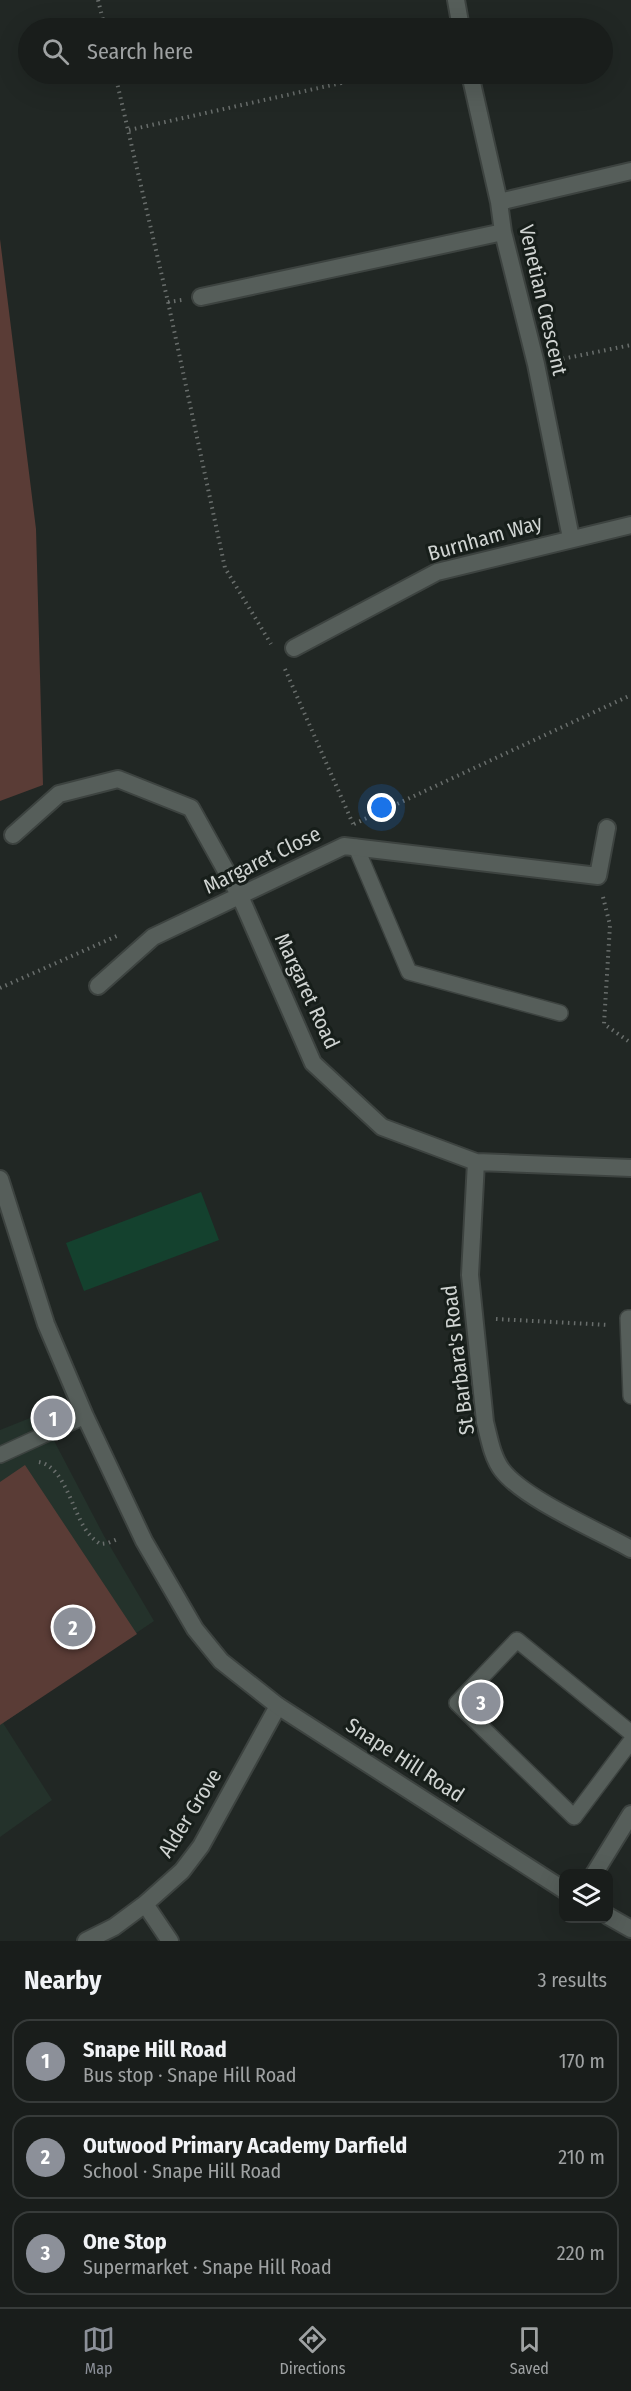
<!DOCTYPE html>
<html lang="en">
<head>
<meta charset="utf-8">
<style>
	:root { --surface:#191d1b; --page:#262a28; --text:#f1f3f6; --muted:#9fa2a3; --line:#373b3a; --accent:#8c9099 }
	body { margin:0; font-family:"Fira Sans Condensed",sans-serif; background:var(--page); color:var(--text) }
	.controls { position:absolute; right:18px; bottom:18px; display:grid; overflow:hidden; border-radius:12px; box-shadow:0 6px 24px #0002 }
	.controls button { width:54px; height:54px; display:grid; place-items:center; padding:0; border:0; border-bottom:2px solid var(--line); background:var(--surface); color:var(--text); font:30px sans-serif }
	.you { position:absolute; left:382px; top:808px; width:21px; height:21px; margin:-15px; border:4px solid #fff; border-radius:50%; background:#1a73e8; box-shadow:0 0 0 9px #1a73e833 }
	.badge { display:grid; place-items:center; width:39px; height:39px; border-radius:50%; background:var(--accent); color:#fff; font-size:20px; font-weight:700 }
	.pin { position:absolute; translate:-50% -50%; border:3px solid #fff; box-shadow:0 2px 6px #0006 }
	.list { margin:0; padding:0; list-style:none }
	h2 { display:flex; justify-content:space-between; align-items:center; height:78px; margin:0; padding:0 24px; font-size:26px }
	h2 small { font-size:20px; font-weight:400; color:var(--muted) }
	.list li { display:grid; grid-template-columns:39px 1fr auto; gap:18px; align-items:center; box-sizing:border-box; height:84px; margin:0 12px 12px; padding:0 12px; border:2px solid var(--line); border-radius:18px }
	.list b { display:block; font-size:22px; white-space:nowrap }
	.list p { margin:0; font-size:20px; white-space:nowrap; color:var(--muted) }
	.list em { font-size:20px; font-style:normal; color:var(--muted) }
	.icon { flex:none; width:33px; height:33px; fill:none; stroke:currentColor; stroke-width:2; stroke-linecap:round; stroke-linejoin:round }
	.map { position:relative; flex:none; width:631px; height:1941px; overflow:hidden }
	.search { position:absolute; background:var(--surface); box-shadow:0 6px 24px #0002; left:18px; right:18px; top:18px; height:66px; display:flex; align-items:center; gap:15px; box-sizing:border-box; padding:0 21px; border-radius:33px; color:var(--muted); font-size:22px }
	.sheet { height:366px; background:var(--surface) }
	nav { display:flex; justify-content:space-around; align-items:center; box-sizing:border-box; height:84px; border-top:2px solid var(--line); background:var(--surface); font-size:16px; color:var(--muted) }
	nav a { display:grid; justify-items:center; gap:3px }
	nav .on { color:var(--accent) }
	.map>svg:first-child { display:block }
	.built { fill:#24322b }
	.green { fill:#5a3c36 }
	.building { fill:#14412e }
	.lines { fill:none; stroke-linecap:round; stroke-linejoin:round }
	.service-casing { stroke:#3d4340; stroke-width:18 }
	.minor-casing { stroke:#3d4340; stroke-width:20 }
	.tertiary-casing { stroke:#3d4340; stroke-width:20 }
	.secondary-casing { stroke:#3d4340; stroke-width:20 }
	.path { stroke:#696e6c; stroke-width:4; stroke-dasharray:1.5 4.5; stroke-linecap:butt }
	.service { stroke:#565e5a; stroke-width:15 }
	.minor { stroke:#565e5a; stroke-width:16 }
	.tertiary { stroke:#565e5a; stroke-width:16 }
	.secondary { stroke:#565e5a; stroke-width:16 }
	.labels { text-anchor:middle; stroke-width:6; stroke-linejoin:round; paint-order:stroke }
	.street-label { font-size:21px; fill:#d0d4d2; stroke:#171e1a }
</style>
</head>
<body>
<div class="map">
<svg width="631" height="1941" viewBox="0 0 631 1941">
	<rect width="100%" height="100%" fill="#212724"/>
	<path class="built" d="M40 1414 104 1536 154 1621 3 1723 52 1800 0 1837V1430Z"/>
	<path class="green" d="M0 239 36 529 43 785 0 801Z
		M25 1465 137 1634 0 1725V1482Z"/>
	<path class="building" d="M201 1192 219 1240 84 1291 66 1243Z"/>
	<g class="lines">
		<defs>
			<path id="service" d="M356 847 409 972 560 1013
				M631 1396 628 1318H631
				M0 1455 85 1416
				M631 1733 517 1640 457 1703 574 1817 631 1741"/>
			<path id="minor" d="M456 0 461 28
				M470 74 499 202 503 232 536 364 571 538
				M499 202 631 171
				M201 297 503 232
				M294 648 437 572 631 525
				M13 835 59 794 118 779 191 808 240 896 313 1063 382 1127 476 1162 631 1168
				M98 986 153 937 344 846 598 876 607 828
				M476 1162 470 1275 485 1422C489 1437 492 1457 502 1470 524 1499 597 1530 631 1549
				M145 1904 170 1941
				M86 1941 114 1927 145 1904 182 1871 201 1846 278 1706"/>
			<path id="tertiary" d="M594 1874 631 1814"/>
			<path id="secondary" d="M0 1179 46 1324 85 1416 144 1541 195 1629 221 1661 278 1706 564 1890
				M608 1916 631 1929"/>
		</defs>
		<use href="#service" class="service-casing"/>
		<use href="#minor" class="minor-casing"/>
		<use href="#tertiary" class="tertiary-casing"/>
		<use href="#secondary" class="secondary-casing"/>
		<path class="path" d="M98 0 105 28
			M115 74 168 302 225 568 271 644
			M129 130 341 83 355 74
			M168 302 182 300
			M557 360 631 345
			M285 669 353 824
			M354 824 631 695
			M603 897 610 925 604 1024 631 1043
			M0 988 119 935
			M496 1319 609 1325
			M39 1462C66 1467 73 1516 89 1534 92 1538 96 1541 100 1544L108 1543 118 1539"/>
		<use href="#service" class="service"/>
		<use href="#minor" class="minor"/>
		<use href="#tertiary" class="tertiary"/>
		<use href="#secondary" class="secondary"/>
	</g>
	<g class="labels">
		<g class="street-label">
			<text transform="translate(543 300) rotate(77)" y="7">Venetian Crescent</text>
			<text transform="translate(485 538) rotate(-16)" y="7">Burnham Way</text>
			<text transform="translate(262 860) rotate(-26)" y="7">Margaret Close</text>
			<text transform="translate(307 991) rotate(65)" y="7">Margaret Road</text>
			<text transform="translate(458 1360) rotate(-97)" y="7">St Barbara's Road</text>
			<text transform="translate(405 1760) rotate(33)" y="7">Snape Hill Road</text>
			<text transform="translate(190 1813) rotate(-58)" y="7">Alder Grove</text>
		</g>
	</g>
</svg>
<div class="controls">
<button><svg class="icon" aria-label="layers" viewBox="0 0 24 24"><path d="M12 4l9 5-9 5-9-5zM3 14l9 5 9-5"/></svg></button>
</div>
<div class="you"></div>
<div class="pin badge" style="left:53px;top:1418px">1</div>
<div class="pin badge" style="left:73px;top:1627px">2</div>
<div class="pin badge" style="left:481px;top:1702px">3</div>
<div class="search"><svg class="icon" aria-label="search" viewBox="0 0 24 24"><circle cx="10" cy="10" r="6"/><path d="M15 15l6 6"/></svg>Search here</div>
</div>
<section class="sheet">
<h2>Nearby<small>3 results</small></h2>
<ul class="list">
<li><span class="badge">1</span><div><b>Snape Hill Road</b><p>Bus stop · Snape Hill Road</p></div><em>170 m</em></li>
<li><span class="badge">2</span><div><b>Outwood Primary Academy Darfield</b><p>School · Snape Hill Road</p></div><em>210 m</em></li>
<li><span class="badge">3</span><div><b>One Stop</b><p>Supermarket · Snape Hill Road</p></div><em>220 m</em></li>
</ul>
</section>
<nav>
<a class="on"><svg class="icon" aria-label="map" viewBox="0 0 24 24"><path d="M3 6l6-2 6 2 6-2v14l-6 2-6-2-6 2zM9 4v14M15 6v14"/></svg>Map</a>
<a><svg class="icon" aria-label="directions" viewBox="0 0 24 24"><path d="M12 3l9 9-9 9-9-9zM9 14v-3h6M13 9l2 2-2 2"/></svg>Directions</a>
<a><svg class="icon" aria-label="saved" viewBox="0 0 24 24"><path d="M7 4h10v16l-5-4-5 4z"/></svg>Saved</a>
</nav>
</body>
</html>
